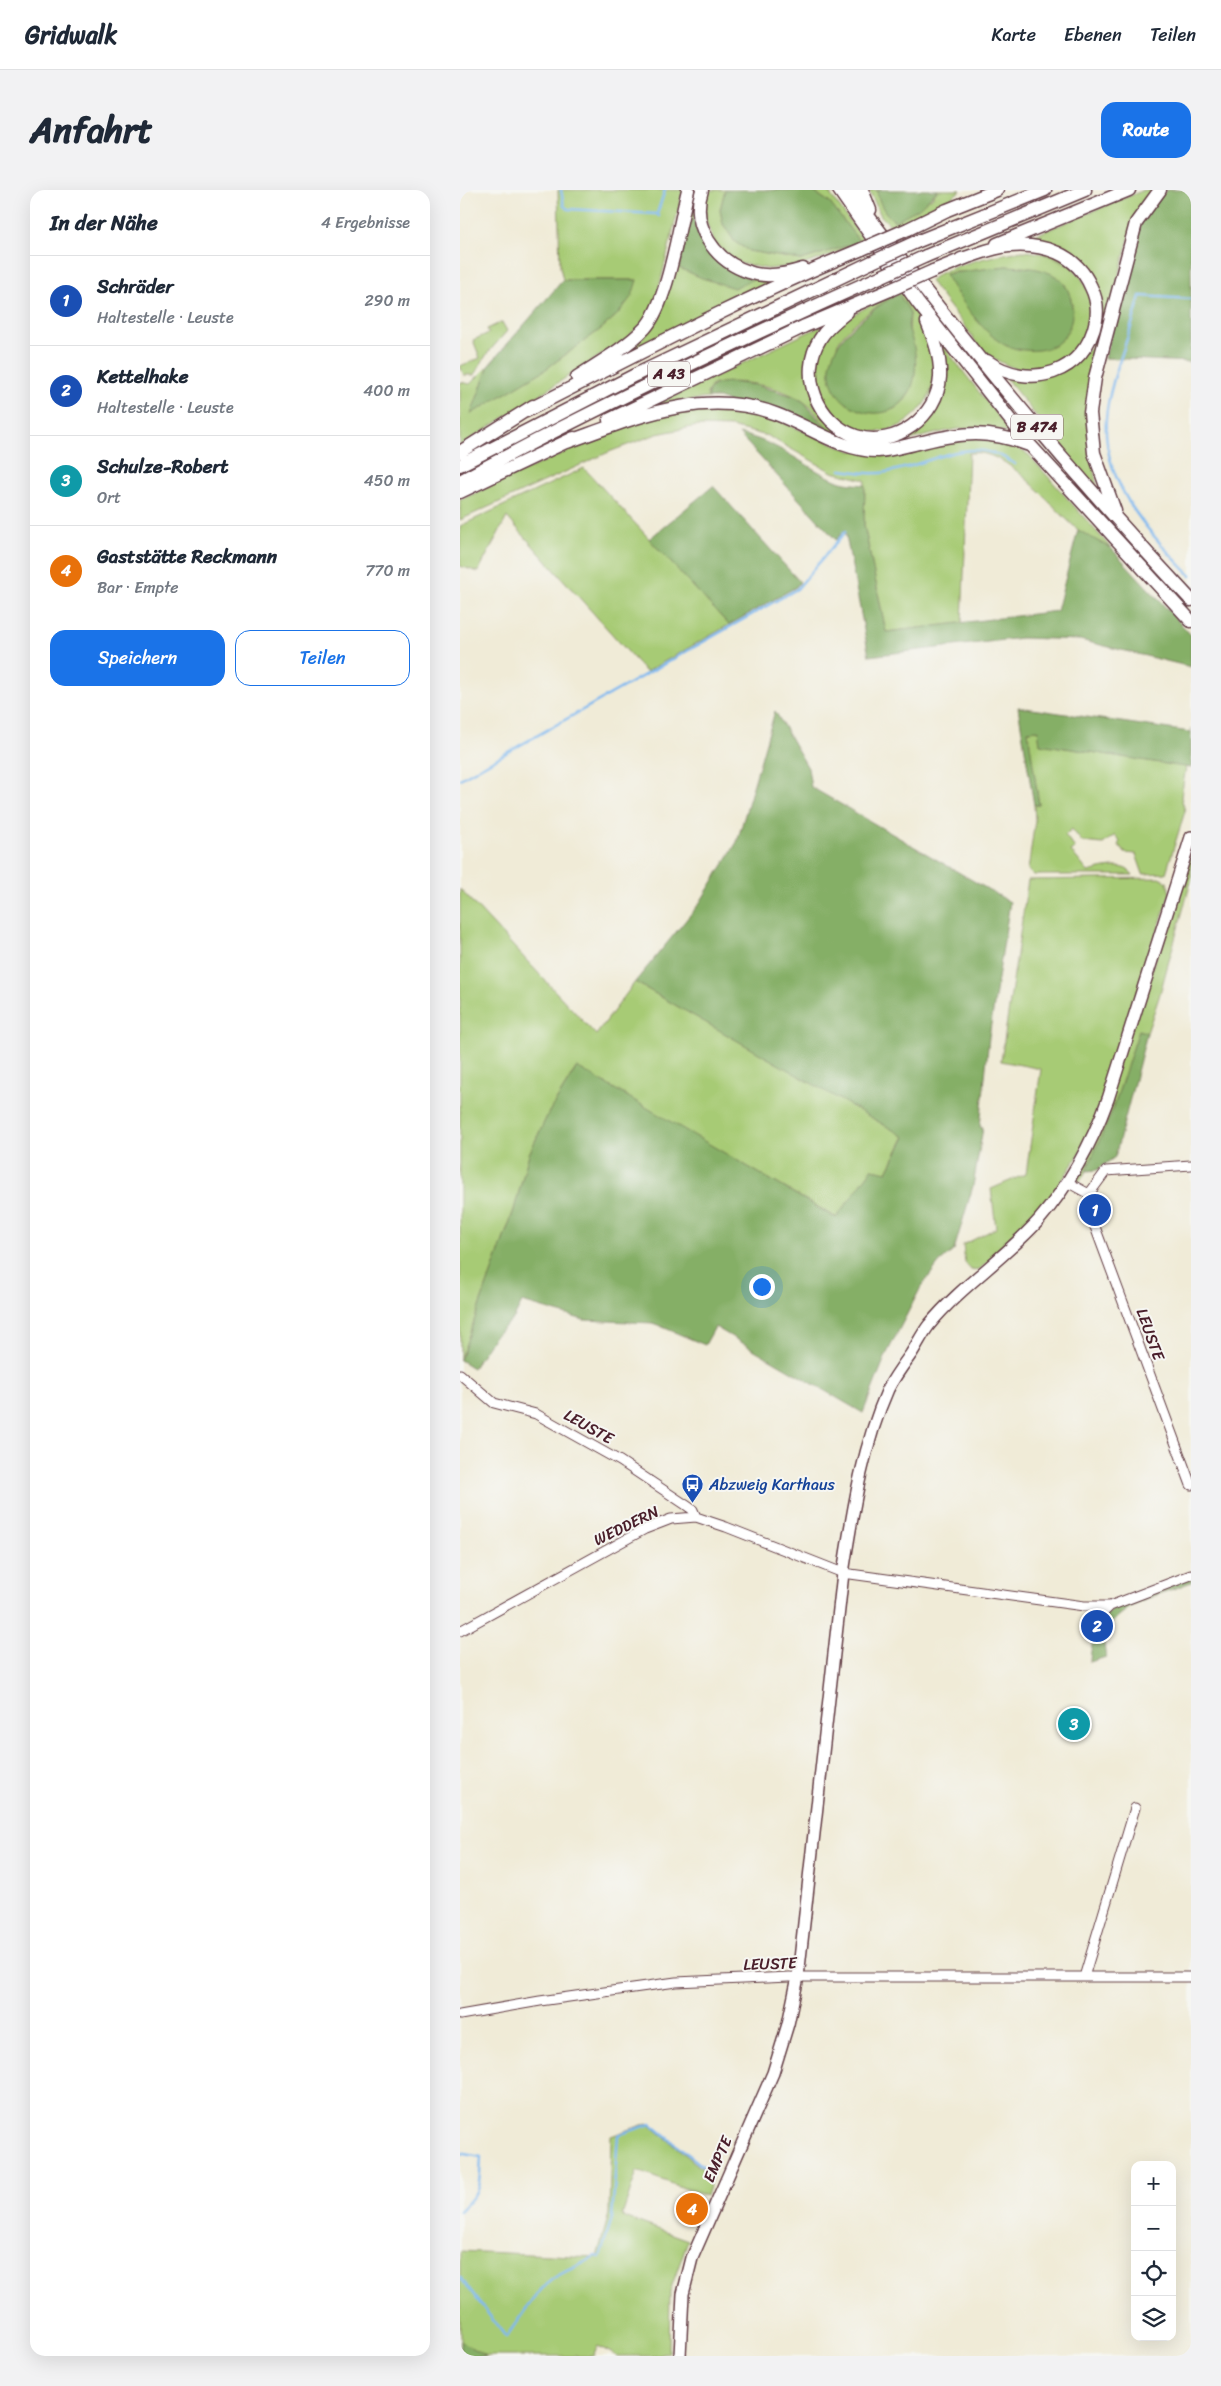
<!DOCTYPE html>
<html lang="de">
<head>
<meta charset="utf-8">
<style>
	:root { --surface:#fff; --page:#f2f2f3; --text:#1f2937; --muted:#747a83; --line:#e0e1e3; --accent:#1a73e8 }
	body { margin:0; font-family:Sriracha,sans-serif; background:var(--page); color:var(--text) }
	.controls { position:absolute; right:15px; bottom:15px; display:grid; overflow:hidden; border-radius:10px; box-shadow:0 5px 20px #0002 }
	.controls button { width:45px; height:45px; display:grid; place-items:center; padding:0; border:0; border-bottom:1px solid var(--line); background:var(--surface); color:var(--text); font:25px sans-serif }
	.you { position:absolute; left:301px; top:1096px; width:18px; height:18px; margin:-12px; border:4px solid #fff; border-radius:50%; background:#1a73e8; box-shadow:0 0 0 8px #1a73e833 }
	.badge { display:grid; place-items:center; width:32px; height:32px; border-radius:50%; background:var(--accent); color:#fff; font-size:16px; font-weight:700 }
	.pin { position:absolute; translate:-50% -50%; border:2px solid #fff; box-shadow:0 1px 5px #0006 }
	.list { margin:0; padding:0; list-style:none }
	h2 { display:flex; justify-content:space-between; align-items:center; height:65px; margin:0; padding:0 20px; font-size:21px }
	h2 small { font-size:16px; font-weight:400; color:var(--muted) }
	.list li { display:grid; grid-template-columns:32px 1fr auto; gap:15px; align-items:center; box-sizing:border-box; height:90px; padding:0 20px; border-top:1px solid var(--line) }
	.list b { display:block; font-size:19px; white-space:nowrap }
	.list p { margin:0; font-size:16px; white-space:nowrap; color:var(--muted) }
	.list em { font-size:16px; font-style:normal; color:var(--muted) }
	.actions { display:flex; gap:10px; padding:15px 20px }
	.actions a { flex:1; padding:11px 0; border:1px solid var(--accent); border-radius:15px; text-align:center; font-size:18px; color:var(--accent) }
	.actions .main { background:var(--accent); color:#fff }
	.icon { flex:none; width:28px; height:28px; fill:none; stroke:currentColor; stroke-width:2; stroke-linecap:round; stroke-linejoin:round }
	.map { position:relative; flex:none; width:731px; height:2166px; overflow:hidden; border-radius:15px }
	header { display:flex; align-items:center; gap:30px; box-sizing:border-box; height:70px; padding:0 25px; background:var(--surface); border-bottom:1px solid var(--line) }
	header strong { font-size:24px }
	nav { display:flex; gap:28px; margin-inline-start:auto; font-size:18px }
	.intro { display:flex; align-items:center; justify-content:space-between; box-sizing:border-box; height:120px; padding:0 30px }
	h1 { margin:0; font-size:35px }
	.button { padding:12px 22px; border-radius:15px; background:var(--accent); color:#fff; font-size:18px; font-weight:700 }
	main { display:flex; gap:30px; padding:0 30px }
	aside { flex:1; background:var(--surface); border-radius:15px; box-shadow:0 5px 20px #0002 }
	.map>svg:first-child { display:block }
	.green { fill:#a7cb74; stroke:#787550; fill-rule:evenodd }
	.forest { fill:#85af66; stroke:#686748 }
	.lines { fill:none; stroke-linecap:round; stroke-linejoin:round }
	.stream { stroke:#7fb9f0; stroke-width:2.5 }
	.minor-casing { stroke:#633e45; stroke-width:11 }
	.major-casing { stroke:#633e45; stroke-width:14 }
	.highway-casing { stroke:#633e45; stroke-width:15 }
	.minor { stroke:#fff; stroke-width:9 }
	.major { stroke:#fff; stroke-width:11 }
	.highway { stroke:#fff; stroke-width:12 }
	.highway-bridge-casing { stroke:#633e45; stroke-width:15; stroke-linecap:butt }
	.highway-bridge { stroke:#fff; stroke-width:12 }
	.labels { text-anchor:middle; stroke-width:4; stroke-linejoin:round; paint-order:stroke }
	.shield { fill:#f6f6f2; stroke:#7e6067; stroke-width:1 }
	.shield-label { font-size:15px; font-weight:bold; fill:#4a1f2b }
	.street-label { font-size:16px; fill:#4a1f2b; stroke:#f6f6f2 }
	.transit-label { font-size:16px; fill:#164399; stroke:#f6f6f2; text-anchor:start }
</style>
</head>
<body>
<header>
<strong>Gridwalk</strong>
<nav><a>Karte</a><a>Ebenen</a><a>Teilen</a></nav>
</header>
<div class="intro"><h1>Anfahrt</h1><a class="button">Route</a></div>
<main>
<aside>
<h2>In der Nähe<small>4 Ergebnisse</small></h2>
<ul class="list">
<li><span class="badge" style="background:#1a4fb4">1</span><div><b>Schräder</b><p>Haltestelle · Leuste</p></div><em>290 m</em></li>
<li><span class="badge" style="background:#1a4fb4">2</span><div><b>Kettelhake</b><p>Haltestelle · Leuste</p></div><em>400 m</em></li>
<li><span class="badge" style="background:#0f9aa8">3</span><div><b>Schulze-Robert</b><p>Ort</p></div><em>450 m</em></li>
<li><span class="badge" style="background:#e8710a">4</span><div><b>Gaststätte Reckmann</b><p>Bar · Empte</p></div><em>770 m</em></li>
</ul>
<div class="actions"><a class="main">Speichern</a><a>Teilen</a></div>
</aside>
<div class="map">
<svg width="731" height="2166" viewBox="0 0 731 2166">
	<rect width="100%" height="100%" fill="#f6f6f2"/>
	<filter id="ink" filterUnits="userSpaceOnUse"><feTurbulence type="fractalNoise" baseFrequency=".02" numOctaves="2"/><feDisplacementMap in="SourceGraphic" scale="10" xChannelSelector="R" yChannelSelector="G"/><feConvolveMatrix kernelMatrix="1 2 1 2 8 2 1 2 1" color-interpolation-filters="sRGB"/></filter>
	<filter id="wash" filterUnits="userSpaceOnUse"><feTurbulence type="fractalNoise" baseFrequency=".0096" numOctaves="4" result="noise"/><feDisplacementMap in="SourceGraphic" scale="20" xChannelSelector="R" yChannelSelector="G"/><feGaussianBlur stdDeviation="1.12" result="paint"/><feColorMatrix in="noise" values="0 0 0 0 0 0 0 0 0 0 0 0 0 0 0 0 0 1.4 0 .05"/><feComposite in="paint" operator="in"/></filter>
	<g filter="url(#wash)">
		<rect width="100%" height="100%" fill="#f0ebd7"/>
		<path class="green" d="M98 0H223L197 106 185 130 166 149 0 256V192L10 194 29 175 12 223 83 181 141 139 158 124 177 90H103L100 77Z
			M233 0H236L234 29 219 78 293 89H322L154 171 186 144Z
			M247 0H265L260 20 263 34 275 52 289 61 341 70 400 52 369 12 351 0H367L404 50 369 66 342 75 308 79 278 73 255 54 245 29Z
			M409 0H417L418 7 471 9 478 0H501L477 20 434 39 421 26Z
			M684 0H693L676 23 630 191 634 282 638 303 545 187 570 191 632 157 633 88 561 51Z
			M563 61C688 68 618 239 523 160 517 155 512 146 507 139 495 123 482 107 470 91 481 76 544 63 563 61ZM546 76 605 94 612 114 567 160 547 156 526 140 495 101 491 82H508Z
			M440 102H443C467 142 496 196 447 231 433 242 413 244 396 239 379 233 366 220 360 202 340 145 397 120 440 102ZM439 104 450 123 446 209 434 219 422 222 387 214 374 199C375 189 374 161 378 153 387 136 422 111 439 104Z
			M42 132 47 141 27 164 14 185H4L0 176 20 168 13 150 29 143 27 139Z
			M361 136 353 214 407 252 466 230 481 153 551 243C534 239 516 237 498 239 460 245 424 262 386 250 365 243 360 223 344 212 323 197 277 187 252 195L247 203 248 208 195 215Z
			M253 217 305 225 391 261 520 247 552 255 569 265 652 359C641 352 626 347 616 338 588 314 548 257 509 263L502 433 426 442 404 335 405 290 372 282 308 246 271 237 237 236 197 244 149 262 0 330V310L156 239 190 227Z
			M124 278 269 435 186 482 47 327 18 382 0 376V336Z
			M578 540 581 554 726 577 721 607 725 621 706 683 683 684 676 664 665 663 658 654 660 652 655 645 643 654 622 652 612 639 605 645 615 658 611 661 628 682C641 679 664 671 673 685H574L568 680 575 630 574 615H579L567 541Z
			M731 665V691L699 807 687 843 679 840C663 889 646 950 619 993L617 987 726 684Z
			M702 688 707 692 710 703 644 906 620 963 591 1007 569 1033 520 1079 511 1080 505 1073 503 1055 536 1038 531 999 566 984 581 879 541 871 568 690Z
			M0 699 136 845 175 792 445 946 427 982 412 979 377 1028 116 878 89 922 69 964 54 1020 0 1170Z
			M188 1933 252 1987 246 2006 177 1981 162 2026 228 2050 210 2101 209 2162 196 2166H157L138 2156 133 2166H0V2061L137 2067 149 2024 151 1946Z"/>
		<path class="forest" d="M265 0H351L369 12 400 52 341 70 289 61 275 52 263 34 260 20Z
			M417 0H478L459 18 435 31C425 25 418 12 417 0Z
			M707 0H731V172L645 168 681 33 698 8Z
			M234 29C240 62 262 79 293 89L274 98 242 88 219 78 229 35Z
			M546 76C563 77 582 77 597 87 617 101 617 138 599 152 585 163 563 162 547 156 523 145 498 106 485 84Z
			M103 90H177L172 106 158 124 141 139 83 181 11 224 29 175Z
			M439 104C442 110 449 118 450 124 450 129 447 134 449 139 454 157 457 163 455 184 443 267 313 203 399 132 412 121 423 111 439 104Z
			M270 192 296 195 333 206 344 212 362 233 384 249 258 208H248C247 194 259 193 270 192Z
			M279 244C320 252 342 276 378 291 385 294 396 294 405 295L404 335 426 442 597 421 618 340 652 359 731 445V477L620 450 562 448 409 466 385 340 376 350Z
			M253 296 340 392 336 397 269 435 189 349Z
			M558 517 730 542 731 538V578L580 554 578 540 568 541 579 615H574Z
			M315 521 348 578 351 597 550 712 529 847 520 937 523 938 513 996 494 1060 479 1073 461 1097 426 1165 403 1223 255 1137 245 1155 193 1133 124 1130 62 1112 54 1128 33 1148 13 1178 0 1170 54 1020 69 964 89 922 117 877 376 1028 412 979 427 982 445 947 175 792 239 714 277 652Z
			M679 840 687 843 655 967 637 980 626 981 653 919Z
			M731 1387V1392C705 1403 652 1416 645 1447 643 1453 645 1461 646 1467L630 1472C631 1451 637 1430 655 1417Z
			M0 2151 26 2166H0Z"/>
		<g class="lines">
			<path class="stream" d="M101 0 104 16 108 19 197 24 199 26
				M197 24 205 0
				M731 109 680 106C671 145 649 190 646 229 642 293 689 344 731 386
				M381 280C396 282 412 285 427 282 474 274 509 242 555 274
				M0 589 337 399 385 342
				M0 1963 21 1967C19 1996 22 2000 0 2021
				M0 2087 46 2147C59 2130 74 2104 90 2091 103 2080 125 2075 134 2066L140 2067 152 2028 158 1945 191 1934 251 1983"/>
		</g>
	</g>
	<g filter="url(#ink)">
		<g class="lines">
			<defs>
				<path id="minor" d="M731 975 646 981 629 1004 628 1018 731 1295
					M607 992 629 1004
					M0 1184 34 1213 76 1224 160 1271 226 1315 233 1320 236 1327
					M632 1440 638 1428 650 1416
					M0 1441 185 1339 211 1329 236 1327 266 1337 383 1383 624 1416H650L731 1385
					M624 1787 675 1618
					M0 1825 80 1811 216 1792 329 1787H731"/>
				<path id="major" d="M220 2166 223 2104 232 2068 313 1883 328 1834 338 1787 383 1383C393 1320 402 1258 428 1199 434 1187 443 1175 451 1164 457 1155 462 1144 469 1135 501 1096 545 1068 579 1030 610 994 632 953 648 909L731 647"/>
				<path id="highway" d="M242 0C230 36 255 71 289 82 305 88 327 84 343 79
					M379 0 458 113 570 255 731 431
					M389 0C495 144 609 280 731 410
					M402 0 410 20
					M448 39 487 20 537 0
					M456 52 585 0
					M537 54 669 0
					M466 66 625 0
					M501 69C516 65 533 57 549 56 583 53 616 63 631 97 636 107 638 119 636 130 626 184 569 201 527 171
					M473 81 508 67
					M387 122C377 130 366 138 360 149 338 184 357 233 396 246 435 259 478 226 480 187 481 167 474 149 467 132
					M117 187C140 172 166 158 185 138 208 113 219 35 228 0
					M66 221C176 165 287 106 402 59
					M149 230 345 136 430 100
					M107 252C175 228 244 197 316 224 349 236 381 261 418 261 433 260 448 255 463 252 504 242 529 240 569 255
					M0 262 73 216
					M0 275 175 185 412 72
					M0 291C138 216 279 150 422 86
					M0 302 114 248
					M655 321 634 263 630 223 635 188 676 33 700 0"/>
			</defs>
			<use href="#minor" class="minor-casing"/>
			<use href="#major" class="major-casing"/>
			<use href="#highway" class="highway-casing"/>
			<use href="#minor" class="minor"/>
			<use href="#major" class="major"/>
			<use href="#highway" class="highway"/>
			<defs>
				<path id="highway-bridge" d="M402 59 448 39
					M412 72 456 52
					M422 86 466 66
					M430 100 473 81"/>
			</defs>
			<use href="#highway-bridge" class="highway-bridge-casing"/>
			<use href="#highway-bridge" class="highway-bridge"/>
		</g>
	</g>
	<defs>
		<symbol id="bus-pin" viewBox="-11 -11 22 30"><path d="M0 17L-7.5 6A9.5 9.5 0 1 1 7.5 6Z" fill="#1a4fb4" stroke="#f6f6f2"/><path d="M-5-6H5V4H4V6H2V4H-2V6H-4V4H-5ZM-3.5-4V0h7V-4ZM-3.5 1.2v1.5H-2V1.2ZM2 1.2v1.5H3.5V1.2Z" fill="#fff"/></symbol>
	</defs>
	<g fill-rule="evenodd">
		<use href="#bus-pin" x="220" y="1282" width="25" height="34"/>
	</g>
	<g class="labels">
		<g class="shield">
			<rect x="188" y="171.5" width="42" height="25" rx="4"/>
			<rect x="551" y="224.5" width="52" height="25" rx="4"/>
		</g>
		<g class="shield-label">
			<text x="209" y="189">A 43</text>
			<text x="577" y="242">B 474</text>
		</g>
		<g class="street-label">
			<text transform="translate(691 1144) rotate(70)" y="6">LEUSTE</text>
			<text transform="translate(129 1236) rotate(29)" y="6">LEUSTE</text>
			<text transform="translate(166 1335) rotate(-26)" y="6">WEDDERN</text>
			<text transform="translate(310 1773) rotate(-2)" y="6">LEUSTE</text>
			<text transform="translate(257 1969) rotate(-66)" y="6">EMPTE</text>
		</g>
		<g class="transit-label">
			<text x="249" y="1300">Abzweig Karthaus</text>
		</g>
	</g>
</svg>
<div class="controls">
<button>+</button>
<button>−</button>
<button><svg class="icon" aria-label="locate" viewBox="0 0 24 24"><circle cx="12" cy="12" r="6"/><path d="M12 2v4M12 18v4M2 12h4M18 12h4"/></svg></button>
<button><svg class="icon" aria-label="layers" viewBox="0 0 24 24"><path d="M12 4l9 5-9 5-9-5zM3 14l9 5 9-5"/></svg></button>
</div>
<div class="you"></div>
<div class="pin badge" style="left:635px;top:1020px;background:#1a4fb4">1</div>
<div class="pin badge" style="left:637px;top:1436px;background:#1a4fb4">2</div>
<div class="pin badge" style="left:614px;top:1534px;background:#0f9aa8">3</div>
<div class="pin badge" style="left:232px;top:2019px;background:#e8710a">4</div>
</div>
</main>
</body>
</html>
